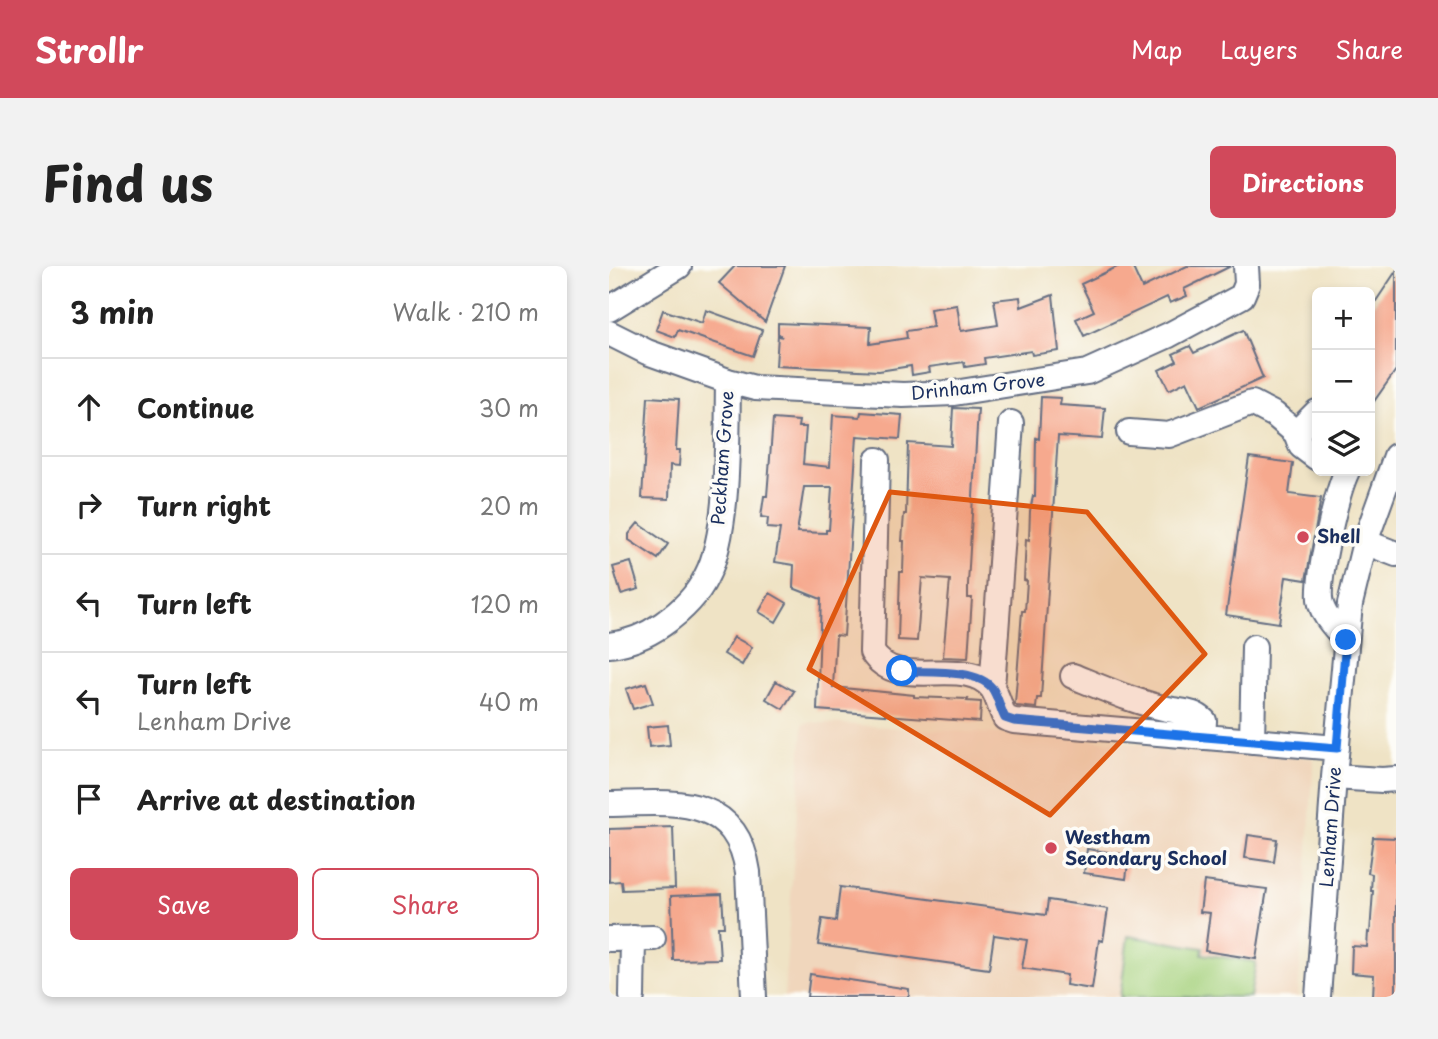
<!DOCTYPE html>
<html lang="en">
<head>
<meta charset="utf-8">
<style>
	:root { --surface:#fff; --page:#f2f2f2; --text:#222; --muted:#767676; --line:#e0e0e0; --accent:#d1495b }
	body { margin:0; font-family:"Playpen Sans",sans-serif; background:var(--page); color:var(--text) }
	.controls { position:absolute; right:21px; top:21px; display:grid; overflow:hidden; border-radius:10px; box-shadow:0 4px 10px #0003 }
	.controls button { width:63px; height:63px; display:grid; place-items:center; padding:0; border:0; border-bottom:2px solid var(--line); background:var(--surface); color:var(--text); font:35px sans-serif }
	.stop { position:absolute; width:21px; height:21px; margin:-16px; border:5px solid #1a73e8; border-radius:50%; background:#fff }
	.stop.end { background:#1a73e8; border-color:#fff; box-shadow:0 2px 7px #0008 }
	.list { margin:0; padding:0; list-style:none }
	h2 { display:flex; justify-content:space-between; align-items:center; height:91px; margin:0; padding:0 28px; font-size:30px }
	h2 small { font-size:23px; font-weight:400; color:var(--muted) }
	.list li { display:grid; grid-template-columns:46px 1fr auto; gap:21px; align-items:center; box-sizing:border-box; height:98px; padding:0 28px; border-top:2px solid var(--line) }
	.list b { display:block; font-size:26px; white-space:nowrap }
	.list p { margin:0; font-size:23px; white-space:nowrap; color:var(--muted) }
	.list em { font-size:23px; font-style:normal; color:var(--muted) }
	.actions { display:flex; gap:14px; padding:21px 28px }
	.actions a { flex:1; padding:16px 0; border:2px solid var(--accent); border-radius:10px; text-align:center; font-size:24px; color:var(--accent) }
	.actions .main { background:var(--accent); color:#fff }
	.icon { flex:none; width:38px; height:38px; fill:none; stroke:currentColor; stroke-width:2; stroke-linecap:round; stroke-linejoin:round }
	.map { position:relative; flex:none; width:787px; height:731px; overflow:hidden; border-radius:10px }
	header { display:flex; align-items:center; gap:42px; box-sizing:border-box; height:98px; padding:0 35px; background:var(--accent); color:#fff }
	header strong { font-size:33px }
	nav { display:flex; gap:38px; margin-inline-start:auto; font-size:24px }
	.intro { display:flex; align-items:center; justify-content:space-between; box-sizing:border-box; height:168px; padding:0 42px }
	h1 { margin:0; font-size:49px }
	.button { padding:18px 32px; border-radius:10px; background:var(--accent); color:#fff; font-size:24px; font-weight:700 }
	main { display:flex; gap:42px; padding:0 42px }
	aside { flex:1; background:var(--surface); border-radius:10px; box-shadow:0 4px 10px #0003 }
	.map>svg:first-child { display:block }
	.built { fill:#f0d6bc }
	.green { fill:#a5d17d; stroke:#60806e; stroke-width:2 }
	.building { fill:#f6a98e; fill-rule:evenodd }
	.lines { fill:none; stroke-linecap:round; stroke-linejoin:round }
	.minor-casing { stroke:#656e82; stroke-width:28 }
	.minor { stroke:#fff; stroke-width:24 }
	.route { stroke:#1a73e8; stroke-width:9 }
	.marked { fill:#de5710; fill-opacity:0.2; stroke:#de5710; stroke-width:5; stroke-linejoin:round }
	.poi-dot { fill:#d1495b; stroke:#fdfcf7; stroke-width:2.5 }
	.labels { text-anchor:middle; stroke-width:7; stroke-linejoin:round; paint-order:stroke }
	.street-label { font-size:18px; fill:#1b2f5e; stroke:#fdfcf7 }
	.poi-label { font-size:18px; font-weight:bold; fill:#1b2f5e; stroke:#fdfcf7; text-anchor:start }
</style>
</head>
<body>
<header>
<strong>Strollr</strong>
<nav><a>Map</a><a>Layers</a><a>Share</a></nav>
</header>
<div class="intro"><h1>Find us</h1><a class="button">Directions</a></div>
<main>
<aside>
<h2>3 min<small>Walk · 210 m</small></h2>
<ul class="list">
<li><svg class="icon" aria-label="ahead" viewBox="0 0 24 24"><path d="M12 20V5M6 11l6-6 6 6"/></svg><div><b>Continue</b></div><em>30 m</em></li>
<li><svg class="icon" aria-label="right" viewBox="0 0 24 24"><path d="M7 20v-9h11M14 6l5 5-5 5"/></svg><div><b>Turn right</b></div><em>20 m</em></li>
<li><svg class="icon" aria-label="left" viewBox="0 0 24 24"><path d="M17 20v-9H6M10 6l-5 5 5 5"/></svg><div><b>Turn left</b></div><em>120 m</em></li>
<li><svg class="icon" aria-label="left" viewBox="0 0 24 24"><path d="M17 20v-9H6M10 6l-5 5 5 5"/></svg><div><b>Turn left</b><p>Lenham Drive</p></div><em>40 m</em></li>
<li><svg class="icon" aria-label="arrive" viewBox="0 0 24 24"><path d="M6 21V4h12l-3 4 3 4H6"/></svg><div><b>Arrive at destination</b></div></li>
</ul>
<div class="actions"><a class="main">Save</a><a>Share</a></div>
</aside>
<div class="map">
<svg width="787" height="731" viewBox="0 0 787 731">
	<rect width="100%" height="100%" fill="#fdfcf7"/>
	<filter id="ink" filterUnits="userSpaceOnUse"><feTurbulence type="fractalNoise" baseFrequency=".0143" numOctaves="2"/><feDisplacementMap in="SourceGraphic" scale="14" xChannelSelector="R" yChannelSelector="G"/><feConvolveMatrix kernelMatrix="1 2 1 2 8 2 1 2 1" color-interpolation-filters="sRGB"/></filter>
	<filter id="wash" filterUnits="userSpaceOnUse"><feTurbulence type="fractalNoise" baseFrequency=".00686" numOctaves="4" result="noise"/><feDisplacementMap in="SourceGraphic" scale="28" xChannelSelector="R" yChannelSelector="G"/><feGaussianBlur stdDeviation="1.57" result="paint"/><feColorMatrix in="noise" values="0 0 0 0 0 0 0 0 0 0 0 0 0 0 0 0 0 1.4 0 .05"/><feComposite in="paint" operator="in"/></filter>
	<g filter="url(#wash)">
		<rect width="100%" height="100%" fill="#efe3c5"/>
		<path class="built" d="M201 456 530 477 705 492 689 731H175L194 458Z"/>
		<path class="green" d="M519 670 594 682 593 688 647 696 641 731H511Z"/>
		<g id="blocks">
			<path class="building" d="M126 0H176L156 56 110 17Z
				M510 0H523L533 22 578 0H622L575 23 578 30 561 37 558 31 475 70 467 53 485 45 472 18Z
				M787 5V104L761 141V44Z
				M444 29 450 85 423 89 422 85 375 92 376 98 356 101 355 96 320 101 321 106 303 109 302 100 270 105 167 100 169 69 173 71 169 67V57L262 61 261 78 298 72 297 65 324 61 321 43 348 39 352 65 389 59 385 34 411 31 412 41Z
				M54 44 93 57 97 44 153 64 144 90 69 64 66 71 47 64Z
				M634 64 654 112 590 141 578 115 560 124 550 104 568 95 564 88 581 80 585 87Z
				M39 131 70 133 67 184H71L70 200 61 199 60 233 33 232Z
				M432 131 452 132 451 139 496 142 493 173 449 170 432 432H428L427 442 408 440 406 438 413 345H416L418 315 415 314 417 273 420 274 421 245 424 230H426L427 172 430 173Z
				M344 142 369 143 359 318V332H363L359 392 334 391 341 314 313 312 308 375 289 374 291 306H294L295 275H293L295 248H297L299 177 342 180Z
				M252 146 293 149 291 173 248 170 235 370 227 369 224 421 305 429V431L359 433 358 435 372 436 371 456 208 444 212 333 184 322 185 299 166 296 171 263 158 262 159 252 152 251 155 230H158L164 153 190 155 189 161H197L194 198 221 201 224 149 251 151ZM195 221H223L220 264H217V267L188 266Z
				M640 191 684 197 680 228 712 232 697 314 677 311 670 357 617 349Z
				M29 257 59 278 49 293 20 274V268Z
				M22 296 30 323 12 328 4 301Z
				M161 327 178 337 167 356 150 346Z
				M125 371 143 381 133 399 115 388Z
				M167 415 185 425 174 443 157 433Z
				M37 417 44 437 24 443 17 423Z
				M59 459 61 479 40 481 38 461Z
				M64 561 66 622 13 624 12 615 0 616V563Z
				M639 569 668 573 665 596 636 592Z
				M764 571 787 572V731H764L765 709 742 707 743 680 758 681 759 666 761 667 764 625H762L763 608 759 607Z
				M478 583 520 589 517 613 475 607Z
				M595 615 658 623 647 693 596 685 601 647 591 646Z
				M231 621 437 649 439 634 499 643 494 675 490 674 483 723 457 719 458 709 413 702 418 674 385 669 380 703 209 679 213 653 227 655Z
				M113 628 115 661H109L111 693 64 694 62 630Z
				M201 708 300 723V731H198Z"/>
		</g>
	</g>
	<g filter="url(#ink)">
		<use href="#blocks" fill-opacity="0" stroke="#656e82" stroke-width="2"/>
		<g class="lines">
			<defs>
				<path id="minor" d="M0 43 70 0
					M0 67 38 86 119 115 146 122 294 129 345 127 478 106 560 69 633 30 638 18 637 0
					M708 146 687 167 692 180 708 192
					M520 166 560 169 643 137 666 149 687 167
					M268 194 263 386C289 428 355 387 383 422 389 430 391 443 396 452L405 455 728 482
					M756 276 787 288
					M737 374C727 362 713 350 711 333 709 308 727 228 738 205
					M0 379C21 377 37 370 54 358 71 346 88 330 97 311 121 267 118 167 119 115
					M464 410C496 423 530 438 564 444 576 446 586 446 595 455L594 471
					M383 422 402 157
					M643 475 645 381
					M725 511 773 514 787 513
					M0 538C61 537 127 526 139 606L145 731
					M0 673 44 672
					M23 731 24 672
					M709 731 725 511 741 338 756 276 787 190"/>
			</defs>
			<use href="#minor" class="minor-casing"/>
			<use href="#minor" class="minor"/>
		</g>
	</g>
	<g class="lines" filter="url(#ink)">
		<path class="route" d="M293 405C317 407 367 402 383 422 389 430 391 443 396 452L405 455 728 482 737 374"/>
	</g>
	<path class="marked" d="M281 226 478 246 596 388 441 549 200 403Z"/>
	<g class="poi-dot">
		<circle cx="694" cy="271" r="7"/>
		<circle cx="442" cy="582" r="7"/>
	</g>
	<g class="labels">
		<g class="street-label">
			<text transform="translate(369 121) rotate(-6)" y="6">Drinham Grove</text>
			<text transform="translate(114 192) rotate(-86)" y="6">Peckham Grove</text>
			<text transform="translate(722 561) rotate(-86)" y="6">Lenham Drive</text>
		</g>
		<g class="poi-label">
			<text x="708" y="277">Shell</text>
			<text x="456" y="578">Westham<tspan x="456" dy="21">Secondary School</tspan></text>
		</g>
	</g>
</svg>
<div class="controls">
<button>+</button>
<button>−</button>
<button><svg class="icon" aria-label="layers" viewBox="0 0 24 24"><path d="M12 4l9 5-9 5-9-5zM3 14l9 5 9-5"/></svg></button>
</div>
<div class="stop" style="left:293px;top:405px"></div>
<div class="stop end" style="left:737px;top:374px"></div>
</div>
</main>
</body>
</html>
